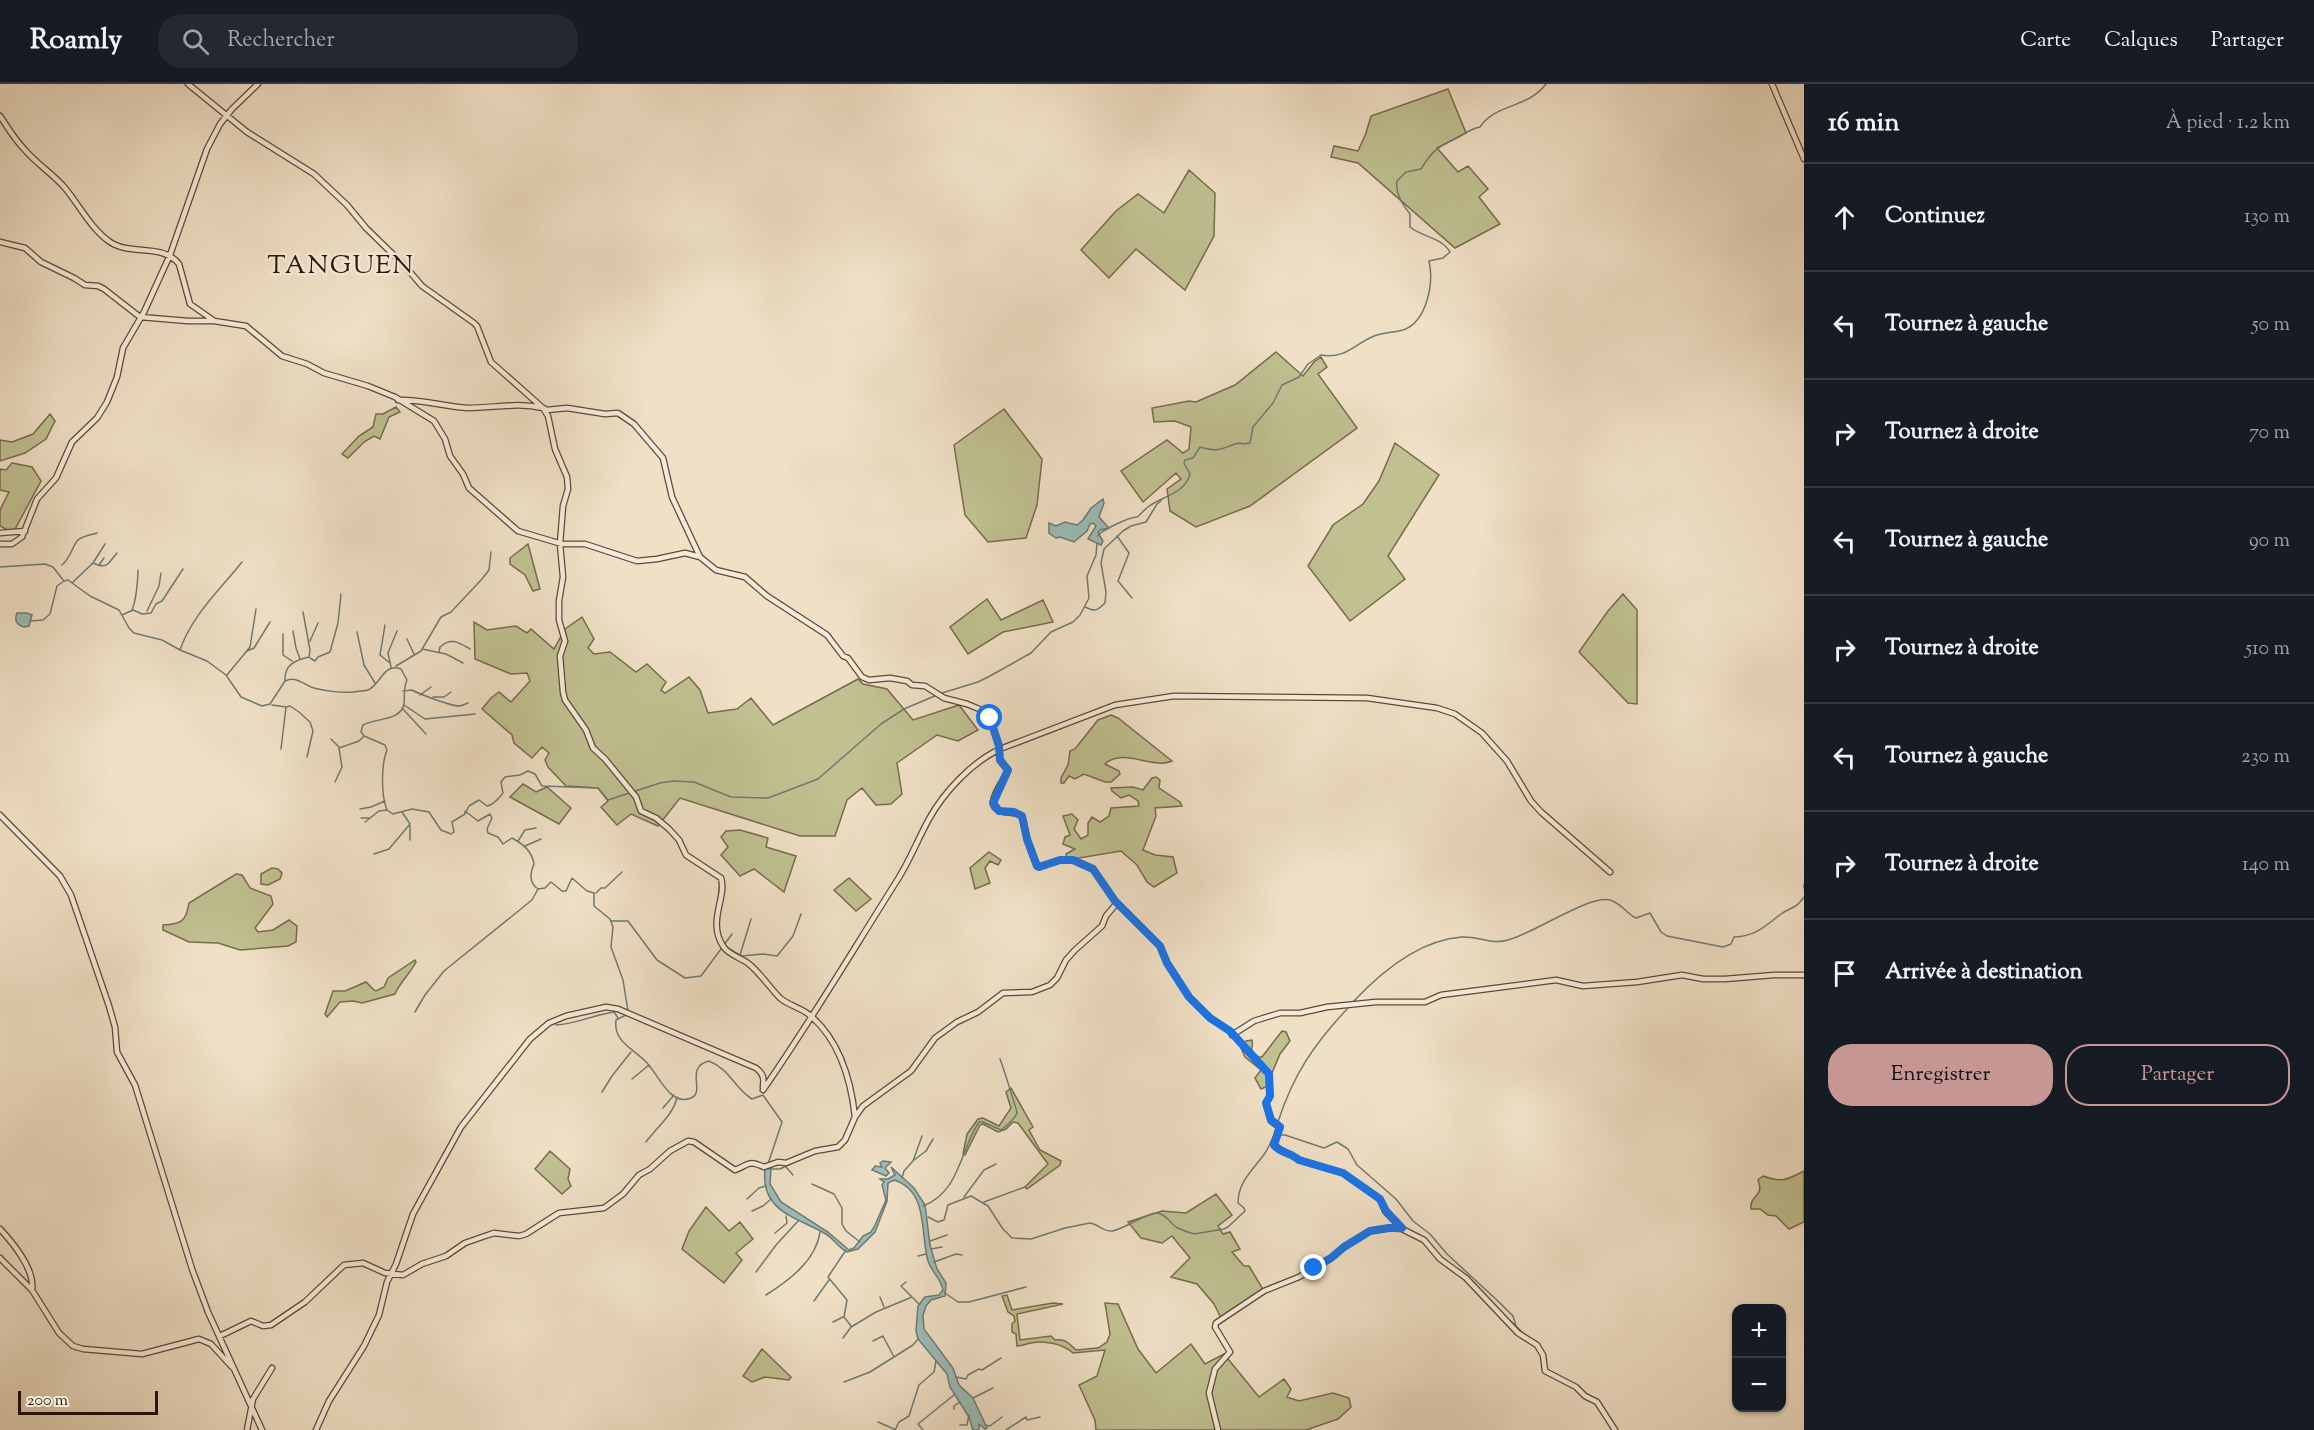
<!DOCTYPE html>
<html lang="fr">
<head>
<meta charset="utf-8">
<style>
	:root { --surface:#171b24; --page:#242831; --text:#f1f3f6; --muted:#9ea1a6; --line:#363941; --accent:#c59692 }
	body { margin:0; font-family:"Sorts Mill Goudy",serif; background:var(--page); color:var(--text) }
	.controls { position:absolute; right:18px; bottom:18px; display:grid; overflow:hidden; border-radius:12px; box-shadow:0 2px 4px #0004 }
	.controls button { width:54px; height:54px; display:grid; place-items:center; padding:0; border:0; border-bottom:2px solid var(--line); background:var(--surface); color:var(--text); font:30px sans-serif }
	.scale { position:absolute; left:18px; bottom:15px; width:140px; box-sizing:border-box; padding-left:6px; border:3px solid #2b1706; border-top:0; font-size:16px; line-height:21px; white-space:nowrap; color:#2b1706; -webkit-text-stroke:4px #f5ebda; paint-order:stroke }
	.stop { position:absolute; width:18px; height:18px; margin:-14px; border:4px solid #1a73e8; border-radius:50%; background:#fff }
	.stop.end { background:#1a73e8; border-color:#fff; box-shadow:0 2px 6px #0008 }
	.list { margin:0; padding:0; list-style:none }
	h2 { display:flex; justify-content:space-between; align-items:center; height:78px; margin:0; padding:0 24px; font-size:26px }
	h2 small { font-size:20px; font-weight:400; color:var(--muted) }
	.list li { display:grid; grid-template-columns:39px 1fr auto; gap:18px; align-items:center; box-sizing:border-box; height:108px; padding:0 24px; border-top:2px solid var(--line) }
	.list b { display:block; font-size:22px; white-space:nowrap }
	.list em { font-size:20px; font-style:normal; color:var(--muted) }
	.actions { display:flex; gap:12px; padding:18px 24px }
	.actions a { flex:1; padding:14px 0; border:2px solid var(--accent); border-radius:24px; text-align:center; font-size:21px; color:var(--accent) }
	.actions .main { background:var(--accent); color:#111 }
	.icon { flex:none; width:33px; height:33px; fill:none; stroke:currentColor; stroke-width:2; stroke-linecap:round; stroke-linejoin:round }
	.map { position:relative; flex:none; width:1804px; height:1346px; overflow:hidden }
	header { display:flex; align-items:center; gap:36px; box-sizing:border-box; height:84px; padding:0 30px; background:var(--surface); border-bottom:2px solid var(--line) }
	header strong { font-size:28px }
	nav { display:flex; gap:33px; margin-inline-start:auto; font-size:21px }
	.search { width:420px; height:54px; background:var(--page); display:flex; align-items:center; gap:15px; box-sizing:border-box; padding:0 21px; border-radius:24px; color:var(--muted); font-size:22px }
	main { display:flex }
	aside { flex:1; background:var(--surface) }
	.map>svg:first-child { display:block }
	.green { fill:#c0c091; stroke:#766c4c; stroke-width:1.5 }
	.water { fill:#9bbcba; stroke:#6e7a72; stroke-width:1.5 }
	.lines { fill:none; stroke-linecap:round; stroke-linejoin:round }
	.stream { stroke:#6e7a72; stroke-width:1.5 }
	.minor-casing { stroke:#5c4936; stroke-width:7 }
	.minor { stroke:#f5ebda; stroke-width:4.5 }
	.route { stroke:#1a73e8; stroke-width:8 }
	.labels { text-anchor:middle; stroke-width:5; stroke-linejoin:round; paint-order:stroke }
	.quarter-label { font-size:26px; letter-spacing:1.5px; fill:#2b1706; stroke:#f5ebda }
</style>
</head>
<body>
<header>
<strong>Roamly</strong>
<div class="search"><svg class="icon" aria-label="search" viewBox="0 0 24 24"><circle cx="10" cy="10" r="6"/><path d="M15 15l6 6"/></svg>Rechercher</div>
<nav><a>Carte</a><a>Calques</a><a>Partager</a></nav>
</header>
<main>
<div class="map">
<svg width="1804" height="1346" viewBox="0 0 1804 1346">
	<rect width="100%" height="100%" fill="#f0e0c6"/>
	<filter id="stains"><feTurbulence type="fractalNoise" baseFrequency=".00333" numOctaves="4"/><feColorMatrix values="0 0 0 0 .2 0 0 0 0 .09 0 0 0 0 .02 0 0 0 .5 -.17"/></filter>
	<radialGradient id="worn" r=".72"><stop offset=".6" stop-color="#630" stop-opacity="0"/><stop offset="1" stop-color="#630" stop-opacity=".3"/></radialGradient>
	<path class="green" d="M1448 5 1466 49 1437 64 1458 88 1468 82 1488 105 1479 113 1500 140 1455 164 1358 79 1331 73 1334 62 1358 67 1366 49 1371 32Z
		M1189 86 1215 109 1214 152 1185 206 1136 165 1109 194 1081 166 1116 127 1138 110 1164 129Z
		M1276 268 1303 292 1314 278 1321 273 1327 283 1318 290 1357 344 1250 422 1196 443 1170 427 1167 405 1181 395 1176 389 1143 418 1121 387 1167 356 1183 369 1189 365 1191 343 1175 337 1154 338 1152 324 1189 317 1196 318 1235 301Z
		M396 323 400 328 389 333 380 355 374 352 364 358 348 374 342 370 359 352 373 343 376 330H383Z
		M1004 325 1042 375 1037 421 1026 454 988 458 965 431 954 361Z
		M50 330 55 337 46 355 25 369 0 377V356L12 358 33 350Z
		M1395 359 1439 391 1388 472 1405 495 1350 537 1308 482 1333 441 1363 420 1379 397Z
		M12 379 32 383 41 397 13 449 0 442V426L9 408 0 406V385L6 386Z
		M528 460 540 505 533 507 525 491 510 480V474Z
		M1623 510 1637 526V620L1628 619 1579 568 1608 527Z
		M987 515 1001 536 1043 516 1053 538 1003 548 968 570 950 543Z
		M582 533 594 555 588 564 594 570 610 568 636 588 647 580 666 598 661 606 665 609 689 593 700 606 708 629 737 625 751 614 773 641 858 595 863 600 887 605 913 636 959 621 978 646 958 657 937 651 897 679 902 710 891 720 876 721 862 704 847 716 835 752H800L680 714 658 742 631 730 617 741 601 723 608 717 598 704 566 702 548 683 545 676 549 669 542 663 532 674 514 659 512 651 482 625 491 614 499 608 511 618 530 597 527 589 511 590 475 575 474 538 487 546 516 542 527 549 531 545 554 565 565 545Z
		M1111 631 1118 634 1172 677C1154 686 1123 663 1105 680L1119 687 1120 690 1111 698H1105L1084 690 1075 695 1069 692 1064 699H1061V694L1068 681 1070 667 1075 665 1098 636Z
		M1156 693 1160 696 1159 704 1180 718 1182 722 1155 724 1156 732 1143 766 1155 771 1173 773 1177 789 1154 803 1147 798 1137 781 1121 767 1067 776 1066 770 1075 765 1063 760 1065 753 1070 751 1063 732 1072 730 1078 736 1074 745 1081 755 1088 751V739L1092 733 1100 738 1109 732 1111 724 1139 722 1138 717 1129 711 1121 714 1112 707 1111 704 1133 703 1143 706 1152 694Z
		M523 700 536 708 547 703 571 724 559 740 510 713Z
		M740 746 768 754 766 763 796 772 784 808 754 785 740 792 721 771 728 763 721 753 726 747Z
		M989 768 1001 776 998 781 990 777 985 784 990 799 975 805 970 784Z
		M272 784 278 785 282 789 280 795 268 801 261 800V790Z
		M236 790 242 791 250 804 271 812 273 820 255 844 258 848 273 846 289 836 297 842 296 858 288 862 240 866 218 859 189 858 163 846V841C182 840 186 837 189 819Z
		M849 794 871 815 856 827 834 806Z
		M415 876 416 878C410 890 400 898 395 910L362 919 353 917 340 918 327 933 325 930 333 907H345L366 898 373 905 376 907 384 903 388 894Z
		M1282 947 1286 948 1290 957 1280 970 1266 1003 1261 1005 1255 994 1261 986 1245 973 1241 964 1246 957 1252 956C1254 964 1247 966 1259 973H1262Z
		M1011 1004 1033 1043 1029 1046 1040 1066 1061 1077 1060 1081 1027 1105 1025 1103 1048 1080 1018 1039 1013 1038 1006 1045 998 1048 983 1040 980 1041 965 1071 963 1070 967 1050 978 1035 983 1034 999 1042 1011 1024 1006 1008Z
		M550 1067 570 1085 568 1095 571 1102 562 1110 535 1085Z
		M1804 1087V1138L1789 1145 1776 1132 1768 1131 1760 1125H1751C1749 1111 1765 1113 1758 1096L1763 1092C1782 1099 1787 1096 1804 1087Z
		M1216 1110 1232 1131 1218 1142 1223 1150 1230 1148 1240 1165 1232 1168 1244 1182H1249L1264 1207 1221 1234 1214 1220 1197 1200 1171 1193 1190 1174 1172 1152 1162 1159 1141 1154 1128 1138 1162 1127 1186 1129Z
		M706 1123 729 1147 740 1138 753 1155 736 1169 742 1176 724 1199 682 1165 689 1147Z
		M1007 1211 1012 1226 1053 1219 1063 1220 1017 1230 1020 1256 1051 1252 1055 1256C1067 1255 1068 1259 1076 1266L1098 1264 1107 1258 1110 1250 1105 1219 1118 1220 1138 1265 1156 1289 1191 1260 1205 1280 1224 1270 1259 1313 1284 1295 1291 1305 1287 1313 1299 1317 1333 1309 1349 1314 1351 1323 1338 1335 1306 1346H1096L1095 1336 1079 1301 1097 1292 1105 1266 1073 1269C1063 1260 1045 1256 1031 1259 1026 1260 1022 1262 1017 1262L1016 1250 1012 1248V1240L1015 1237 1014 1232 1008 1228 1002 1212Z
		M762 1265 791 1293 789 1296 765 1293 752 1298 743 1292Z"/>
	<path class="water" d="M1103 415 1104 419 1099 433 1109 444 1100 446 1098 449 1103 457 1101 461 1088 455 1096 442 1093 439 1090 440 1087 447 1074 458 1060 453 1056 454 1049 449V439L1056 442 1065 438 1077 441 1083 436 1091 424Z
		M17 529H27L32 531 29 542 24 543C17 541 14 537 17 529Z
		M883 1077 891 1078 885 1084 889 1089 886 1092 872 1086 875 1082 882 1083 880 1079Z
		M768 1083 771 1085 770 1100 781 1118 828 1148 849 1166 854 1164 863 1152 871 1148 875 1141 886 1116 882 1101 884 1098 880 1095H888L895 1091 891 1083 914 1104 925 1121 930 1161 937 1185 946 1199 945 1212 931 1216 926 1222 923 1231 924 1245 953 1284 959 1301 973 1314 987 1344 985 1345 979 1340V1346H973L969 1333 950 1303 947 1290 918 1255 916 1247 918 1222 925 1213 939 1211 943 1206C941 1194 932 1189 928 1177 920 1149 929 1107 894 1096L888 1099 887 1117 875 1148 858 1165 847 1168C839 1164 834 1155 826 1150 797 1133 760 1128 765 1085Z"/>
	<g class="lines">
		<path class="stream" d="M1098 452C1101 446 1130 433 1137 433 1141 430 1144 426 1148 423 1162 412 1185 410 1190 390L1184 379 1185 376 1193 374 1200 363C1218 368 1218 366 1235 360 1240 358 1244 361 1250 359L1253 343 1273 319 1282 301 1299 293 1308 280 1321 271C1345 275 1352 262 1372 253 1382 248 1393 249 1403 246 1427 238 1434 199 1429 177L1443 174 1450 168C1441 153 1422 153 1410 143V130C1403 121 1395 110 1397 97L1406 88 1421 85C1436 61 1439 64 1462 51 1469 47 1473 44 1480 43 1496 19 1527 25 1546 0
			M1117 452 1129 469 1118 497 1132 514
			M93 479 105 460
			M62 481C72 472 72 462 78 456 83 452 91 451 97 449
			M99 481 104 474
			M0 483 45 480 53 483 63 496
			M73 498 93 479C108 486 108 479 117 469
			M1085 523C1095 528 1097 527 1105 519L1106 508 1101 479 1104 465 1123 447 1131 442 1146 438 1157 420 1161 417
			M132 526C136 517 138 496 138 486
			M147 527 159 502 161 489
			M122 531 133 526 142 530 151 529 156 520 162 517 183 485
			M30 537 43 536 50 530 57 502 64 497 68 496 90 512 119 526 129 544 134 549 162 556 180 566 207 577 226 591 241 613 262 622 270 620 285 597C295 592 302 599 311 603 323 607 341 609 354 608 358 607 365 607 368 606 381 600 384 578 401 585L407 596C403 605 405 611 404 620 401 637 375 634 363 641L361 648 364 652 385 661 387 666C381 680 381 712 387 726L393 730 412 725 429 728 441 746 451 750 454 748 452 738 465 730V727L478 737 490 730 492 734 487 745 488 749 498 753 503 760 512 754C523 760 532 767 534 780 530 789 529 799 538 805L545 804 551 798 562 807H566L572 794 587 807 594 809V822L610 835 613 843 611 863 623 896 628 927
			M385 541 380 571 390 579
			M293 547 296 564 300 575
			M357 548 364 581 375 599
			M283 550V571L292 577
			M407 555 414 570
			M310 557 318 539
			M422 565 446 570 463 579
			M180 566C192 531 219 507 242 478
			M247 567 254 564 270 538
			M439 568 440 563C451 553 458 558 470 565
			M310 574 315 577 318 573 330 568 338 539 341 510
			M396 582 421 567 441 533 451 528 482 495 489 486 491 468
			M391 583 388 569 397 547
			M227 591 250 563 256 525
			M285 597C284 581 295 576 309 573L310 566 303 528
			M403 607 412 606C419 610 451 622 459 622 462 622 465 620 468 619
			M942 609 978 598 990 592 1031 569 1051 548 1073 538 1080 531 1089 514 1087 492 1096 471 1097 459
			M420 611 431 603
			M433 613H444L451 608
			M272 621 286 623 281 665
			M404 621 425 635 475 630
			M286 623 290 622 299 628 310 638 313 647 307 673
			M402 624 426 650
			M331 655 339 663
			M335 698 342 683 339 664 359 657 364 652
			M360 725 371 723 385 717
			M465 730 469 722 479 716 487 722C494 721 499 714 503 709L501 698 505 693 520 691 528 687 535 690 542 702 598 704 608 716 660 699 673 697 694 698 731 713 768 714 818 695 881 640 904 625 937 611
			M361 734H369
			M365 738 379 727 387 726
			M410 756V742
			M518 757 525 746 536 744
			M525 762 541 755
			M374 770 389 765 410 740 402 728
			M1804 800V804
			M596 809 601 804H605L622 788
			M612 837H628L657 876 685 894 701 892 732 850
			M725 862 741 872 763 870 777 872 793 852 801 830
			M740 871 751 835
			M1353 918C1381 888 1419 856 1462 853 1478 852 1492 861 1508 856 1533 850 1588 811 1610 816 1621 819 1627 830 1636 834L1650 829 1661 848 1667 852 1723 863 1731 860 1734 853C1756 852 1764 843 1781 830 1791 823 1796 825 1804 813
			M415 928 425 911 444 887 532 816 538 805
			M626 931 616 936C613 959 635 965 647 979 658 990 670 1023 691 1014 706 1008 684 983 709 977 731 986 734 1004 752 1015L763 1011 782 1038 768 1080
			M556 941C576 940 593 931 614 928L618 934
			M632 995 649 981
			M602 1008 612 992 631 968
			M663 1024 674 1011
			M1278 1038C1293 991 1314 960 1348 924
			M646 1058C657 1043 674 1030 677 1013
			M803 1074 812 1071
			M914 1076 926 1067 933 1055
			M786 1083 793 1091
			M769 1085H780L796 1077
			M902 1094 904 1087 913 1077 922 1052
			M812 1100 834 1110 842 1124V1140L846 1147 860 1158
			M964 1113 984 1086 996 1080
			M747 1115 759 1104 766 1102
			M984 1118 1025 1103
			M923 1122C960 1108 960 1066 979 1038H983L1001 1046C1006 1042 1015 1035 1017 1029 1017 1026 1003 983 1000 975
			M752 1127 763 1122 771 1115
			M928 1133 938 1138 944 1136 948 1121 971 1112 988 1122 1003 1145 1012 1154 1031 1155 1065 1144 1090 1139C1098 1140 1104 1148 1112 1147 1125 1145 1147 1128 1157 1129 1166 1130 1169 1138 1176 1143 1181 1146 1188 1148 1194 1150L1224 1145 1228 1143 1245 1127 1244 1124 1238 1119C1238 1097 1254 1085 1265 1069 1269 1063 1271 1057 1274 1051H1285L1324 1064 1337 1058 1348 1065 1357 1081 1396 1115 1413 1137 1430 1150 1447 1170 1499 1218 1513 1232 1516 1242 1524 1250
			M775 1149 787 1139 786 1132
			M930 1157 947 1151
			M931 1165 942 1163
			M846 1166 828 1193 847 1216 844 1233 851 1242
			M918 1172 926 1170
			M934 1178 956 1170 962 1171
			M756 1188 776 1161 799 1136
			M906 1198 901 1202 911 1212
			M945 1209 958 1218H969L1026 1203
			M766 1211C788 1197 816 1177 820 1148
			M880 1213 884 1223
			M814 1217 829 1196
			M833 1238 843 1233
			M843 1254 851 1243 876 1228 912 1213 919 1220
			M873 1257 883 1252 894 1273
			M956 1293 966 1295 968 1291 979 1285 982 1286 1001 1274
			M844 1298 870 1288 913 1261 918 1255
			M973 1314 993 1304
			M954 1325V1322L960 1318
			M878 1338 894 1345
			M960 1341H967L969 1331
			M985 1341 990 1342 1002 1333
			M895 1346 899 1338 909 1332 919 1301 934 1288 936 1277
			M923 1346 918 1340 954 1311
			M1006 1346 1026 1333 1027 1336 1040 1333"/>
		<defs>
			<path id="minor" d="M188 0 247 48 314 90 347 121 366 144 404 181 422 202 474 239 477 242 491 278 543 324 547 326 567 324 605 330 618 329 634 340 663 374 672 413 700 473 716 486 745 493 767 512 827 551 843 572 848 574 862 593 869 596 890 594 907 597 912 601 925 602 944 614 967 620 984 627 990 634 999 662 1000 676 1008 686C1005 696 984 719 998 726 1006 730 1014 727 1022 732L1027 755 1037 782 1039 783 1060 776H1073L1093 785 1115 817 1160 862 1167 879 1189 913 1210 934 1230 947 1269 990 1270 1012 1266 1019 1271 1037 1279 1043 1274 1061C1281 1069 1291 1069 1299 1076L1343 1089 1380 1115 1385 1127 1402 1145 1424 1156 1440 1175 1466 1194 1518 1249 1537 1261 1543 1271 1545 1287 1576 1303 1585 1312 1597 1318 1615 1346
				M1772 0 1804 75
				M0 32C8 44 15 56 25 66 37 80 53 90 65 104 79 121 92 146 110 158 131 172 163 159 179 180L190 220 213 236
				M0 158 25 164 41 178 74 194 85 201 98 202 104 205 140 233 188 237H214L246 242 282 272 307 280 324 289 368 302 395 313 434 337 445 355 450 372 463 390 469 404 518 447 562 460H585L637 477 657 475 685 469 700 473
				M398 316C422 315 445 323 468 324 495 324 516 318 543 324L548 332 555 365 567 393 568 405 563 422 560 460 563 493 559 517V536L565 557 560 572 563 608 565 616 586 646 593 664 605 675 636 713 641 727 656 734 669 745 679 756 686 771 721 794C727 814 707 837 723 862 728 871 742 874 749 880 761 890 770 904 780 914 789 922 803 924 812 933 840 958 851 996 855 1033
				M0 449 25 447
				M0 460H12L22 453 37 415 56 394 72 358 97 334 107 318 117 293 123 264 144 228 170 171 207 65 220 40 232 25 258 0
				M0 731 60 792 71 811 109 922 115 943 117 968 135 1001 192 1185 208 1228 262 1346
				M1232 951 1254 937 1280 929H1300L1327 923 1376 918H1425L1441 911 1556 896 1583 902 1637 898 1682 891 1703 895H1725L1774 891H1804
				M763 1006C811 937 853 866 898 795 910 776 918 755 929 735 944 708 972 678 1000 665L1115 621 1174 612 1367 614 1437 624 1455 630 1482 649 1507 677 1531 717 1541 728 1610 788
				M0 1145C13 1159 35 1186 32 1206
				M0 1174 32 1206 59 1249 73 1262 83 1265 142 1270 199 1255 211 1260 232 1283
				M220 1252 251 1237 263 1242 271 1241 305 1218 344 1181 363 1179 385 1189 403 1191 422 1180 446 1172 465 1159 485 1152 494 1149 519 1152 526 1150 559 1129 604 1124 623 1110 639 1091 650 1085 670 1067 688 1057 694 1058 735 1086C750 1080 748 1076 764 1083L778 1078 786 1079 815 1067 838 1063 845 1056 855 1033 863 1022 911 987 935 954 957 938 978 928 1003 909 1032 908 1050 901 1057 894 1066 876 1075 866 1102 842 1106 832 1117 819
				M247 1346 253 1315 272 1284
				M316 1346 329 1317 364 1262 379 1231 387 1198 396 1180 413 1130 461 1043 530 955 549 939 566 932 606 923 618 925 756 984C764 990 764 995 763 1003
				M1218 1346 1209 1309 1215 1285 1230 1268 1215 1243 1216 1239 1264 1207 1299 1193 1331 1174 1344 1163 1370 1147 1389 1144 1402 1145"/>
		</defs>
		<use href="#minor" class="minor-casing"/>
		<use href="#minor" class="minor"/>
	</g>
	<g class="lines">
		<path class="route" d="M990 634 999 662 1000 676 1008 686 993 719 999 727 1014 728 1022 732 1027 755 1037 782 1039 783 1060 776H1073L1093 785 1115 817 1160 862 1167 879 1189 913 1210 934 1230 947 1269 990 1270 1012 1266 1019 1271 1036 1280 1043 1274 1061C1281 1069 1291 1069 1299 1076L1343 1089 1380 1115 1386 1127 1402 1144H1389L1370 1147 1344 1163 1331 1174 1314 1184"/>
	</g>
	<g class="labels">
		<g class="quarter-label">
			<text x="341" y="189">TANGUEN</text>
		</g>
	</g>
	<rect width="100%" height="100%" filter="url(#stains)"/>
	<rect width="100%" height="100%" fill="url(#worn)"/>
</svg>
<div class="controls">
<button>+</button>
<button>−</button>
</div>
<div class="scale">200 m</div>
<div class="stop" style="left:990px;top:634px"></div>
<div class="stop end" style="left:1314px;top:1184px"></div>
</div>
<aside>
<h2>16 min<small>À pied · 1.2 km</small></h2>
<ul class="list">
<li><svg class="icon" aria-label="ahead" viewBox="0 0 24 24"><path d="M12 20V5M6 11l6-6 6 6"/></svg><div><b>Continuez</b></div><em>130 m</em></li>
<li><svg class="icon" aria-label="left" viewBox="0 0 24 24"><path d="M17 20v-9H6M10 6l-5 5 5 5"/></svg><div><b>Tournez à gauche</b></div><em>50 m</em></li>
<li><svg class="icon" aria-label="right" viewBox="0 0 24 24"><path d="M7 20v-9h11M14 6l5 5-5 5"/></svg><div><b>Tournez à droite</b></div><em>70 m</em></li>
<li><svg class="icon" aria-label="left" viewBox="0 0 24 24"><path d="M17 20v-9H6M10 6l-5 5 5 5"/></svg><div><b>Tournez à gauche</b></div><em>90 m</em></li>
<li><svg class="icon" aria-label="right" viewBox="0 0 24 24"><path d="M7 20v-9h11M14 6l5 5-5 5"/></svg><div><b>Tournez à droite</b></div><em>510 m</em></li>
<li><svg class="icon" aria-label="left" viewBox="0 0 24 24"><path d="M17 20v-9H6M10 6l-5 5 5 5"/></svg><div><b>Tournez à gauche</b></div><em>230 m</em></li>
<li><svg class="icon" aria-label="right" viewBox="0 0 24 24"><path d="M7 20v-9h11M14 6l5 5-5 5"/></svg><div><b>Tournez à droite</b></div><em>140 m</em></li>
<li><svg class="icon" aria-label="arrive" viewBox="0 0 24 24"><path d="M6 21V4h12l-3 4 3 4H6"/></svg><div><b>Arrivée à destination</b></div></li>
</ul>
<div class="actions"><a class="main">Enregistrer</a><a>Partager</a></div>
</aside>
</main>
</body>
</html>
